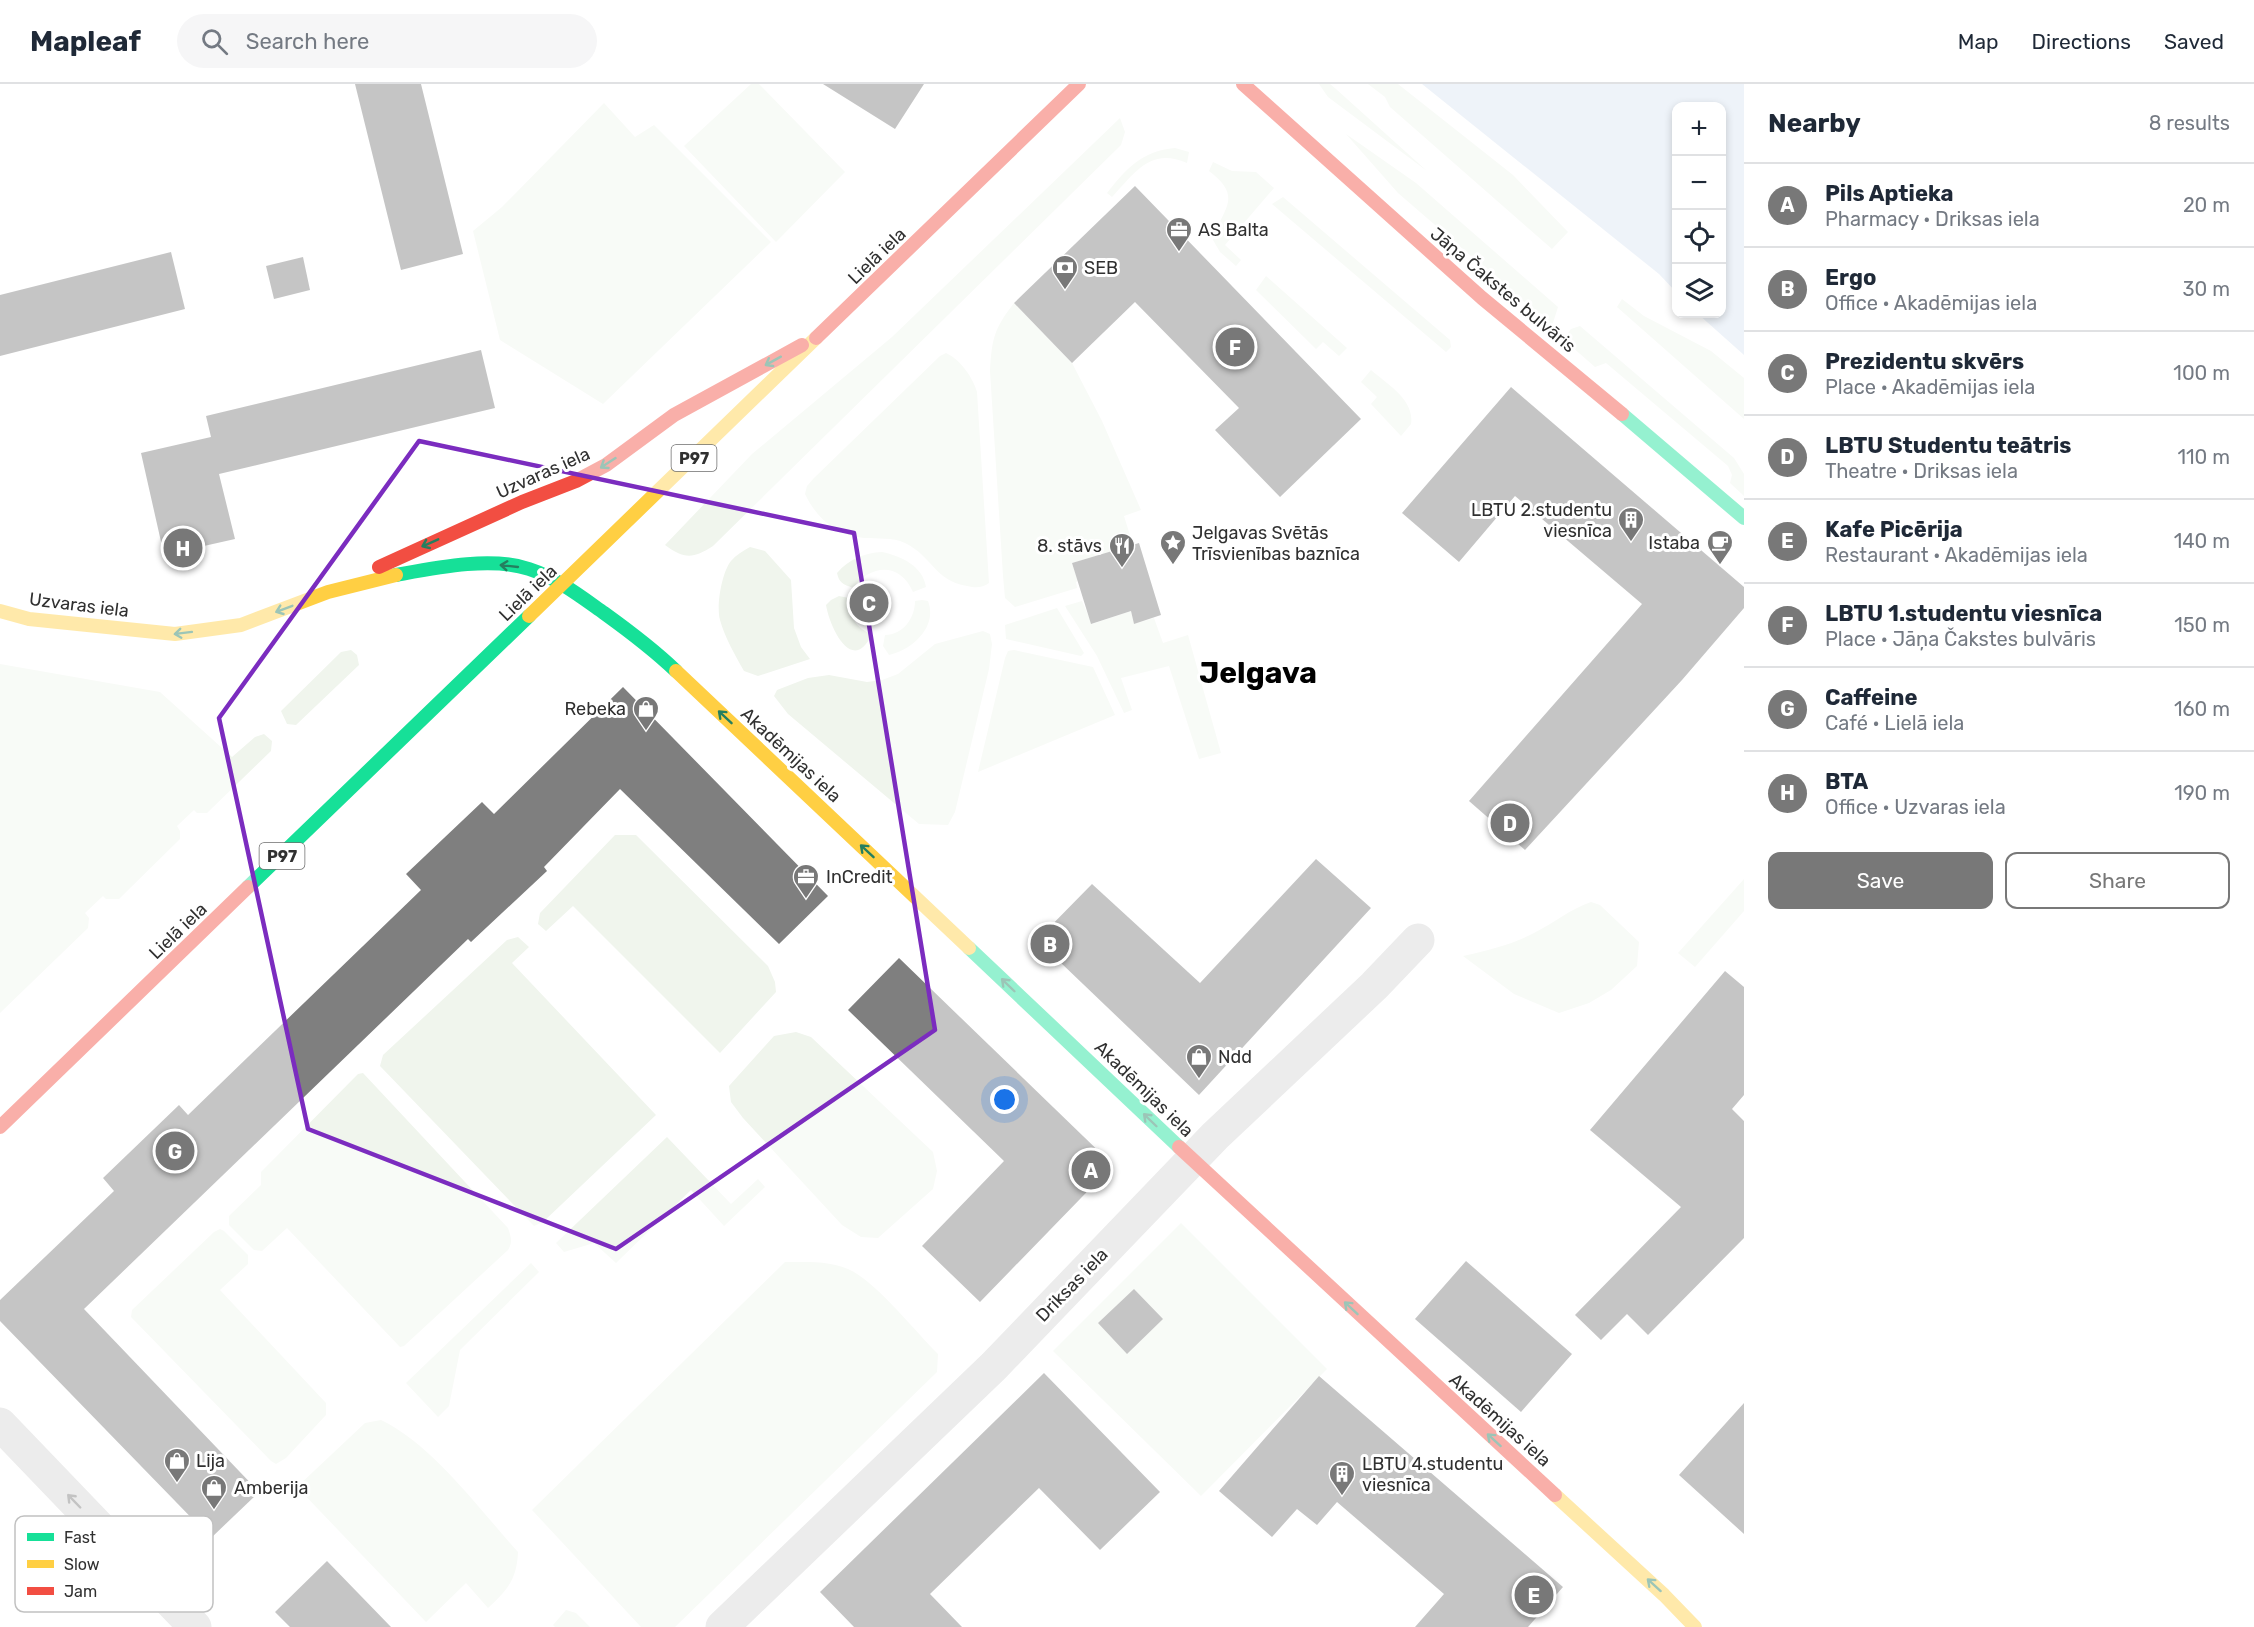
<!DOCTYPE html>
<html lang="en">
<head>
<meta charset="utf-8">
<style>
	:root { --surface:#fff; --page:#f6f6f7; --text:#1f2937; --muted:#747a83; --line:#e0e1e3; --accent:#787878 }
	body { margin:0; font-family:Rubik,sans-serif; background:var(--page); color:var(--text) }
	.controls { position:absolute; right:18px; top:18px; display:grid; overflow:hidden; border-radius:12px; box-shadow:0 3px 9px #0003 }
	.controls button { width:54px; height:54px; display:grid; place-items:center; padding:0; border:0; border-bottom:2px solid var(--line); background:var(--surface); color:var(--text); font:30px sans-serif }
	.you { position:absolute; left:1005px; top:1016px; width:21px; height:21px; margin:-15px; border:4px solid #fff; border-radius:50%; background:#1a73e8; box-shadow:0 0 0 9px #1a73e833 }
	.badge { display:grid; place-items:center; width:39px; height:39px; border-radius:50%; background:var(--accent); color:#fff; font-size:20px; font-weight:700 }
	.pin { position:absolute; translate:-50% -50%; border:3px solid #fff; box-shadow:0 2px 6px #0006 }
	.list { margin:0; padding:0; list-style:none }
	h2 { display:flex; justify-content:space-between; align-items:center; height:78px; margin:0; padding:0 24px; font-size:26px }
	h2 small { font-size:20px; font-weight:400; color:var(--muted) }
	.list li { display:grid; grid-template-columns:39px 1fr auto; gap:18px; align-items:center; box-sizing:border-box; height:84px; padding:0 24px; border-top:2px solid var(--line) }
	.list b { display:block; font-size:22px; white-space:nowrap }
	.list p { margin:0; font-size:20px; white-space:nowrap; color:var(--muted) }
	.list em { font-size:20px; font-style:normal; color:var(--muted) }
	.actions { display:flex; gap:12px; padding:18px 24px }
	.actions a { flex:1; padding:14px 0; border:2px solid var(--accent); border-radius:12px; text-align:center; font-size:21px; color:var(--accent) }
	.actions .main { background:var(--accent); color:#fff }
	.icon { flex:none; width:33px; height:33px; fill:none; stroke:currentColor; stroke-width:2; stroke-linecap:round; stroke-linejoin:round }
	.map { position:relative; flex:none; width:1744px; height:1543px; overflow:hidden }
	header { display:flex; align-items:center; gap:36px; box-sizing:border-box; height:84px; padding:0 30px; background:var(--surface); border-bottom:2px solid var(--line) }
	header strong { font-size:28px }
	nav { display:flex; gap:33px; margin-inline-start:auto; font-size:21px }
	.search { width:420px; height:54px; background:var(--page); display:flex; align-items:center; gap:15px; box-sizing:border-box; padding:0 21px; border-radius:33px; color:var(--muted); font-size:22px }
	main { display:flex }
	aside { flex:1; background:var(--surface) }
	.map>svg:first-child { display:block }
	.green { fill:#f0f5ed }
	.water { fill:#dae4f2 }
	.building { fill:#7f7f7f }
	.lines { fill:none; stroke-linecap:round; stroke-linejoin:round }
	.street { stroke:#d4d4d4; stroke-width:33 }
	.fast { stroke:#16e098; stroke-width:14 }
	.slow { stroke:#ffcf43; stroke-width:14 }
	.jam { stroke:#f24e42; stroke-width:14 }
	.oneway { stroke:#247f5f }
	.oneway2 { stroke:#7a7a7a }
	.marked { fill:none; stroke:#7b2cbf; stroke-width:4.5; stroke-linejoin:round }
	.labels { text-anchor:middle; stroke-width:6; stroke-linejoin:round; paint-order:stroke }
	.shield { fill:#fff; stroke:#6e6e6e; stroke-width:1.5 }
	.shield-label { font-size:16px; font-weight:bold; fill:#303030 }
	.poi-label { font-size:18px; fill:#303030; stroke:#fff; text-anchor:start }
	.street-label { font-size:18px; fill:#303030; stroke:#fff }
	.town-label { font-size:30px; font-weight:bold; fill:#000; stroke:#fff }
	.key { fill:#fff; stroke:#c1c1c1; stroke-width:1.5 }
	.key-label { font-size:16px; fill:#303030 }
</style>
</head>
<body>
<header>
<strong>Mapleaf</strong>
<div class="search"><svg class="icon" aria-label="search" viewBox="0 0 24 24"><circle cx="10" cy="10" r="6"/><path d="M15 15l6 6"/></svg>Search here</div>
<nav><a>Map</a><a>Directions</a><a>Saved</a></nav>
</header>
<main>
<div class="map">
<svg width="1744" height="1543" viewBox="0 0 1744 1543">
	<rect width="100%" height="100%" fill="#fff"/>
	<path class="green" d="M751 0H759L845 88 776 158 684 62Z
		M1319 0H1330L1336 5 1427 87 1328 13Z
		M1368 0H1398L1513 91 1568 148 1552 165 1390 23 1385 13Z
		M604 19 635 53 654 41 771 158 603 320 500 256 473 147 502 123Z
		M1120 34 1125 48 1121 61 713 462C693 475 684 475 665 461L752 370 892 253Z
		M1346 50 1416 99 1558 223 1552 242 1398 109Z
		M1175 64 1189 68 1187 79C1150 63 1135 89 1112 113L1107 109C1127 84 1142 67 1175 64Z
		M1213 78 1232 87 1256 88 1274 104 1225 161 1241 176 1236 182 1220 168 1213 156C1221 125 1245 114 1209 87Z
		M1283 113 1450 256 1451 263 1446 268 1272 120Z
		M1266 192 1347 264 1339 272 1323 258 1316 265 1256 206Z
		M1622 215 1644 232 1711 267 1744 294V335L1617 223Z
		M1014 219 1072 279 1102 337 1141 426 1124 432 1133 461 1072 479 1078 497 1076 498 1077 504 1015 523 1005 514 1003 492 990 287C992 254 994 245 1014 219Z
		M1580 242 1734 374 1744 390V412L1730 399 1732 391 1728 382 1606 279 1595 283 1563 255 1571 245Z
		M946 269C961 276 973 294 977 308L989 499C982 504 976 504 967 502 935 497 932 472 905 459 892 453 878 455 864 454 836 451 817 435 805 410L807 402 814 394 940 272Z
		M1371 286C1387 300 1415 316 1411 340L1401 352 1371 320 1377 313 1361 298Z
		M750 463 765 467 791 496 794 544 801 563 810 575 758 592 744 587C735 571 725 554 720 536 716 522 722 488 731 477 736 471 743 467 750 463Z
		M882 468C901 472 923 482 926 503L913 508C900 478 871 480 853 504 843 500 839 499 837 489 849 475 864 469 882 468Z
		M839 512 849 514C848 530 856 545 872 550 853 591 830 545 826 521L831 516Z
		M922 516 928 517C938 543 912 566 889 571L883 562 885 551C903 551 915 534 915 517Z
		M1082 517 1092 540 1131 527 1134 540 1154 534 1163 559 1188 551 1221 669 1199 675 1169 582 1121 594 1132 626 1124 629 1097 572 1065 522Z
		M1057 524 1084 569 1081 572 1006 555 1005 541Z
		M983 547 990 550 992 560 989 585 955 728 948 741 919 740 788 630 774 612 777 606 808 594 829 591 867 598 882 596 898 590 935 560Z
		M351 566 357 571 359 581 296 641 287 640 281 627 341 568Z
		M1014 566 1093 583 1115 631 978 688 1005 574 1008 567Z
		M0 580 160 608 232 673 255 653 264 650 272 657 271 667 207 729H197L194 726 177 742 180 747V755L119 815H106L103 812 85 829 89 834 88 844 0 929Z
		M615 751H636L768 882 775 898 776 908 720 969 573 822 546 847 538 840 540 829Z
		M1744 795V827L1695 883 1678 869Z
		M1591 818 1600 821 1639 858 1637 882 1611 906 1589 919 1559 929 1514 910 1463 872C1488 866 1511 861 1534 849 1554 839 1570 825 1591 818Z
		M518 853 529 863 512 879 656 1031 543 1138 534 1142 380 982 383 971 507 856Z
		M796 948 811 953 933 1068 937 1087 933 1105 878 1154 861 1153 842 1141 743 1034 731 1018 729 1002 774 952Z
		M363 989 508 1144C511 1153 513 1158 508 1166L404 1262 400 1263 287 1144 262 1167 254 1166 229 1141V1132L261 1101V1088L358 990Z
		M667 1053 731 1120 758 1095 765 1103 724 1142 691 1106 616 1179 594 1159 564 1168 556 1159Z
		M1181 1139 1327 1285 1201 1412 1053 1267Z
		M220 1145 224 1147 248 1171V1180L220 1206 326 1319V1331L286 1374 276 1380 271 1377 131 1233 132 1226 214 1148Z
		M785 1178C808 1178 833 1176 854 1188 880 1203 915 1247 938 1270L937 1288 675 1543H641L532 1426Z
		M531 1179 539 1188 460 1266 449 1322 438 1333 406 1299Z
		M381 1336C433 1361 479 1425 518 1468 517 1495 507 1507 488 1524L466 1499 426 1538 297 1403 365 1339Z
		M566 1526 576 1529 590 1543H555L553 1541Z"/>
	<path class="water" d="M1422 0H1744V271L1698 230H1722V22H1676V208L1659 190Z"/>
	<path class="building" d="M355 0H421L463 170 401 186Z
		M823 0H924L895 45Z
		M1135 102 1361 335 1280 413 1215 346 1239 324 1135 218 1072 279 1014 219Z
		M171 168 185 225 0 272V211Z
		M303 173 310 206 274 215 266 182Z
		M481 266 495 324 219 390 235 455 164 471 141 369 211 353 206 332Z
		M1511 303 1744 503V524L1682 596 1525 766 1469 717 1642 520 1515 412 1459 478 1402 429Z
		M1139 459 1161 531 1134 540 1131 527 1091 540 1072 479Z
		M623 603 828 812 779 860 620 705 544 783 547 787 471 858 468 855 84 1225 259 1408 211 1454 0 1237V1216L114 1107 103 1094 179 1021 188 1031 421 806 406 790 482 718 494 730Z
		M1316 775 1371 824 1199 1011 1037 856 1092 800 1200 899Z
		M899 874 1113 1081 980 1218 922 1162 1004 1077 848 926Z
		M1725 887 1744 903V1011L1732 1025 1744 1037V1154L1648 1251 1627 1230 1601 1256 1575 1231 1681 1123 1590 1046Z
		M1466 1177 1572 1270 1521 1328 1415 1235Z
		M1134 1205 1163 1235 1127 1270 1098 1239Z
		M1044 1289 1160 1408 1100 1466 1039 1404 930 1510 962 1543H854L820 1508Z
		M1319 1292 1563 1503 1528 1543H1415L1444 1510 1337 1418 1317 1441 1297 1425 1272 1453 1219 1407Z
		M1744 1319V1450L1679 1391Z
		M327 1477 391 1543H290L275 1528Z"/>
	<g class="lines">
		<path class="street" d="M0 1340 195 1543
			M722 1543 994 1282 1215 1052 1374 902 1418 856"/>
		<path class="fast" d="M1622 330 1744 434
			M396 491C434 484 491 472 529 485 557 494 580 512 604 529 629 547 653 565 676 587
			M248 803 529 532
			M969 864 1179 1063"/>
		<path class="slow" d="M0 527 29 535 175 550 241 541 328 508 396 491
			M529 532 816 254
			M676 587 969 864
			M1555 1411 1664 1511 1695 1543"/>
		<path class="jam" d="M1243 0 1482 214 1622 330
			M816 254 1079 0
			M379 483 522 418 576 397 606 381 674 331 802 261
			M0 1043 248 803
			M1179 1063 1555 1411"/>
	</g>
	<defs><path id="oneway-shaft" d="M-6 0H5M1.5-3L5.5 0L1.5 3" fill="none" stroke-width="1.6" stroke-linecap="round" stroke-linejoin="round" transform="scale(1.5)"/></defs>
	<g class="oneway">
		<use href="#oneway-shaft" transform="translate(773 277) rotate(151)"/>
		<use href="#oneway-shaft" transform="translate(608 379) rotate(147)"/>
		<use href="#oneway-shaft" transform="translate(430 459) rotate(156)"/>
		<use href="#oneway-shaft" transform="translate(509 482) rotate(-174)"/>
		<use href="#oneway-shaft" transform="translate(284 525) rotate(159)"/>
		<use href="#oneway-shaft" transform="translate(183 549) rotate(173)"/>
		<use href="#oneway-shaft" transform="translate(725 633) rotate(-137)"/>
		<use href="#oneway-shaft" transform="translate(867 767) rotate(-137)"/>
		<use href="#oneway-shaft" transform="translate(1008 901) rotate(-136)"/>
		<use href="#oneway-shaft" transform="translate(1150 1036) rotate(-136)"/>
		<use href="#oneway-shaft" transform="translate(1351 1224) rotate(-137)"/>
		<use href="#oneway-shaft" transform="translate(1494 1356) rotate(-138)"/>
		<use href="#oneway-shaft" transform="translate(1654 1501) rotate(-138)"/>
	</g>
	<use class="oneway2" href="#oneway-shaft" transform="translate(74 1417) rotate(-134)"/>
	<path d="M0 0H1744V1543H0ZM419 357 854 449 935 946 616 1165 308 1045 219 634Z" fill="#fff" fill-opacity=".55" fill-rule="evenodd"/>
	<path class="marked" d="M419 357 854 449 935 946 616 1165 308 1045 219 634Z"/>
	<defs>
		<symbol id="office-pin" viewBox="-11 -11 22 30"><path d="M0 17L-7.5 6A9.5 9.5 0 1 1 7.5 6Z" fill="#787878" stroke="#fff"/><path d="M-6-3h4V-5.5h4V-3h4V5H-6ZM-1-4.5V-3h2v-1.5ZM-6 0V1H6V0Z" fill="#fff"/></symbol>
		<symbol id="bank-pin" viewBox="-11 -11 22 30"><path d="M0 17L-7.5 6A9.5 9.5 0 1 1 7.5 6Z" fill="#787878" stroke="#fff"/><path d="M-6-4H6V4H-6ZM0-2.3a2.3 2.3 0 1 0 0 4.6a2.3 2.3 0 1 0 0-4.6Z" fill="#fff"/></symbol>
		<symbol id="building-pin" viewBox="-11 -11 22 30"><path d="M0 17L-7.5 6A9.5 9.5 0 1 1 7.5 6Z" fill="#787878" stroke="#fff"/><path d="M-4-6H4V6H1V3H-1V6H-4ZM-2.5-4.3h1.7v1.8h-1.7ZM.8-4.3h1.7v1.8H.8ZM-2.5-1h1.7V.8h-1.7ZM.8-1h1.7V.8H.8Z" fill="#fff"/></symbol>
		<symbol id="sight-pin" viewBox="-11 -11 22 30"><path d="M0 17L-7.5 6A9.5 9.5 0 1 1 7.5 6Z" fill="#787878" stroke="#fff"/><path d="M0-6L1.8-2.2L6-1.7L2.9 1.2L3.7 5.4L0 3.3L-3.7 5.4L-2.9 1.2L-6-1.7L-1.8-2.2Z" fill="#fff"/></symbol>
		<symbol id="cafe-pin" viewBox="-11 -11 22 30"><path d="M0 17L-7.5 6A9.5 9.5 0 1 1 7.5 6Z" fill="#787878" stroke="#fff"/><path d="M-5.5-4.5H6V0H3Q3 3.5 0 3.5H-2.5Q-5.5 3.5-5.5 0ZM3-3.2v2h1.7v-2ZM-6 4.5H4V6H-6Z" fill="#fff"/></symbol>
		<symbol id="restaurant-pin" viewBox="-11 -11 22 30"><path d="M0 17L-7.5 6A9.5 9.5 0 1 1 7.5 6Z" fill="#787878" stroke="#fff"/><path d="M-5-6h1v4h1v-4h1v4h1v-4h1v5L-1.5 .5V6h-2V.5L-5-1ZM5-6V6H3V1.5H1.5Q1.5-4 5-6Z" fill="#fff"/></symbol>
		<symbol id="shop-pin" viewBox="-11 -11 22 30"><path d="M0 17L-7.5 6A9.5 9.5 0 1 1 7.5 6Z" fill="#787878" stroke="#fff"/><path d="M-5-2.5h2.3a2.7 3.5 0 0 1 5.4 0H5L5.5 6h-11ZM-1.5-2.5h3a1.5 2.3 0 0 0-3 0Z" fill="#fff"/></symbol>
	</defs>
	<g fill-rule="evenodd">
		<use href="#office-pin" x="1164" y="131" width="30" height="40"/>
		<use href="#bank-pin" x="1050" y="169" width="30" height="40"/>
		<use href="#building-pin" x="1616" y="421" width="30" height="40"/>
		<use href="#sight-pin" x="1158" y="444" width="30" height="40"/>
		<use href="#cafe-pin" x="1705" y="444" width="30" height="40"/>
		<use href="#restaurant-pin" x="1107" y="447" width="30" height="40"/>
		<use href="#shop-pin" x="631" y="610" width="30" height="40"/>
		<use href="#office-pin" x="791" y="778" width="30" height="40"/>
		<use href="#shop-pin" x="1184" y="958" width="30" height="40"/>
		<use href="#shop-pin" x="162" y="1362" width="30" height="40"/>
		<use href="#building-pin" x="1327" y="1375" width="30" height="40"/>
		<use href="#shop-pin" x="199" y="1389" width="30" height="40"/>
	</g>
	<g class="labels">
		<g class="shield">
			<rect x="671.5" y="361" width="45" height="26" rx="4.5"/>
			<rect x="259.5" y="759" width="45" height="26" rx="4.5"/>
		</g>
		<g class="shield-label">
			<text x="694" y="380">P97</text>
			<text x="282" y="778">P97</text>
		</g>
		<g class="poi-label">
			<text x="1198" y="152">AS Balta</text>
			<text x="1084" y="190">SEB</text>
			<text x="1612" y="432" text-anchor="end">LBTU 2.studentu<tspan x="1612" dy="21">viesnīca</tspan></text>
			<text x="1192" y="455">Jelgavas Svētās<tspan x="1192" dy="21">Trīsvienības baznīca</tspan></text>
			<text x="1700" y="465" text-anchor="end">Istaba</text>
			<text x="1102" y="468" text-anchor="end">8. stāvs</text>
			<text x="626" y="631" text-anchor="end">Rebeka</text>
			<text x="826" y="799">InCredit</text>
			<text x="1218" y="979">Ndd</text>
			<text x="196" y="1383">Lija</text>
			<text x="1362" y="1386">LBTU 4.studentu<tspan x="1362" dy="21">viesnīca</tspan></text>
			<text x="234" y="1410">Amberija</text>
		</g>
		<g class="street-label">
			<text transform="translate(877 172) rotate(-44)" y="6">Lielā iela</text>
			<text transform="translate(1503 206) rotate(40)" y="6">Jāņa Čakstes bulvāris</text>
			<text transform="translate(543 389) rotate(-24)" y="6">Uzvaras iela</text>
			<text transform="translate(528 509) rotate(-44)" y="6">Lielā iela</text>
			<text transform="translate(79 521) rotate(7)" y="6">Uzvaras iela</text>
			<text transform="translate(791 671) rotate(43)" y="6">Akadēmijas iela</text>
			<text transform="translate(178 847) rotate(-44)" y="6">Lielā iela</text>
			<text transform="translate(1144 1005) rotate(44)" y="6">Akadēmijas iela</text>
			<text transform="translate(1072 1201) rotate(-46)" y="6">Driksas iela</text>
			<text transform="translate(1500 1336) rotate(42)" y="6">Akadēmijas iela</text>
		</g>
		<g class="town-label">
			<text x="1258" y="599">Jelgava</text>
		</g>
	</g>
	<rect x="15" y="1432" width="198" height="96" rx="9" class="key"/>
	<rect x="27" y="1449" width="27" height="8" fill="#16e098"/>
	<rect x="27" y="1476" width="27" height="8" fill="#ffcf43"/>
	<rect x="27" y="1503" width="27" height="8" fill="#f24e42"/>
	<g class="key-label">
		<text x="64" y="1459">Fast</text>
		<text x="64" y="1486">Slow</text>
		<text x="64" y="1513">Jam</text>
	</g>
</svg>
<div class="controls">
<button>+</button>
<button>−</button>
<button><svg class="icon" aria-label="locate" viewBox="0 0 24 24"><circle cx="12" cy="12" r="6"/><path d="M12 2v4M12 18v4M2 12h4M18 12h4"/></svg></button>
<button><svg class="icon" aria-label="layers" viewBox="0 0 24 24"><path d="M12 4l9 5-9 5-9-5zM3 14l9 5 9-5"/></svg></button>
</div>
<div class="you"></div>
<div class="pin badge" style="left:1091px;top:1086px">A</div>
<div class="pin badge" style="left:1050px;top:860px">B</div>
<div class="pin badge" style="left:869px;top:519px">C</div>
<div class="pin badge" style="left:1510px;top:739px">D</div>
<div class="pin badge" style="left:1534px;top:1511px">E</div>
<div class="pin badge" style="left:1235px;top:263px">F</div>
<div class="pin badge" style="left:175px;top:1067px">G</div>
<div class="pin badge" style="left:183px;top:464px">H</div>
</div>
<aside>
<h2>Nearby<small>8 results</small></h2>
<ul class="list">
<li><span class="badge">A</span><div><b>Pils Aptieka</b><p>Pharmacy · Driksas iela</p></div><em>20 m</em></li>
<li><span class="badge">B</span><div><b>Ergo</b><p>Office · Akadēmijas iela</p></div><em>30 m</em></li>
<li><span class="badge">C</span><div><b>Prezidentu skvērs</b><p>Place · Akadēmijas iela</p></div><em>100 m</em></li>
<li><span class="badge">D</span><div><b>LBTU Studentu teātris</b><p>Theatre · Driksas iela</p></div><em>110 m</em></li>
<li><span class="badge">E</span><div><b>Kafe Picērija</b><p>Restaurant · Akadēmijas iela</p></div><em>140 m</em></li>
<li><span class="badge">F</span><div><b>LBTU 1.studentu viesnīca</b><p>Place · Jāņa Čakstes bulvāris</p></div><em>150 m</em></li>
<li><span class="badge">G</span><div><b>Caffeine</b><p>Café · Lielā iela</p></div><em>160 m</em></li>
<li><span class="badge">H</span><div><b>BTA</b><p>Office · Uzvaras iela</p></div><em>190 m</em></li>
</ul>
<div class="actions"><a class="main">Save</a><a>Share</a></div>
</aside>
</main>
</body>
</html>
